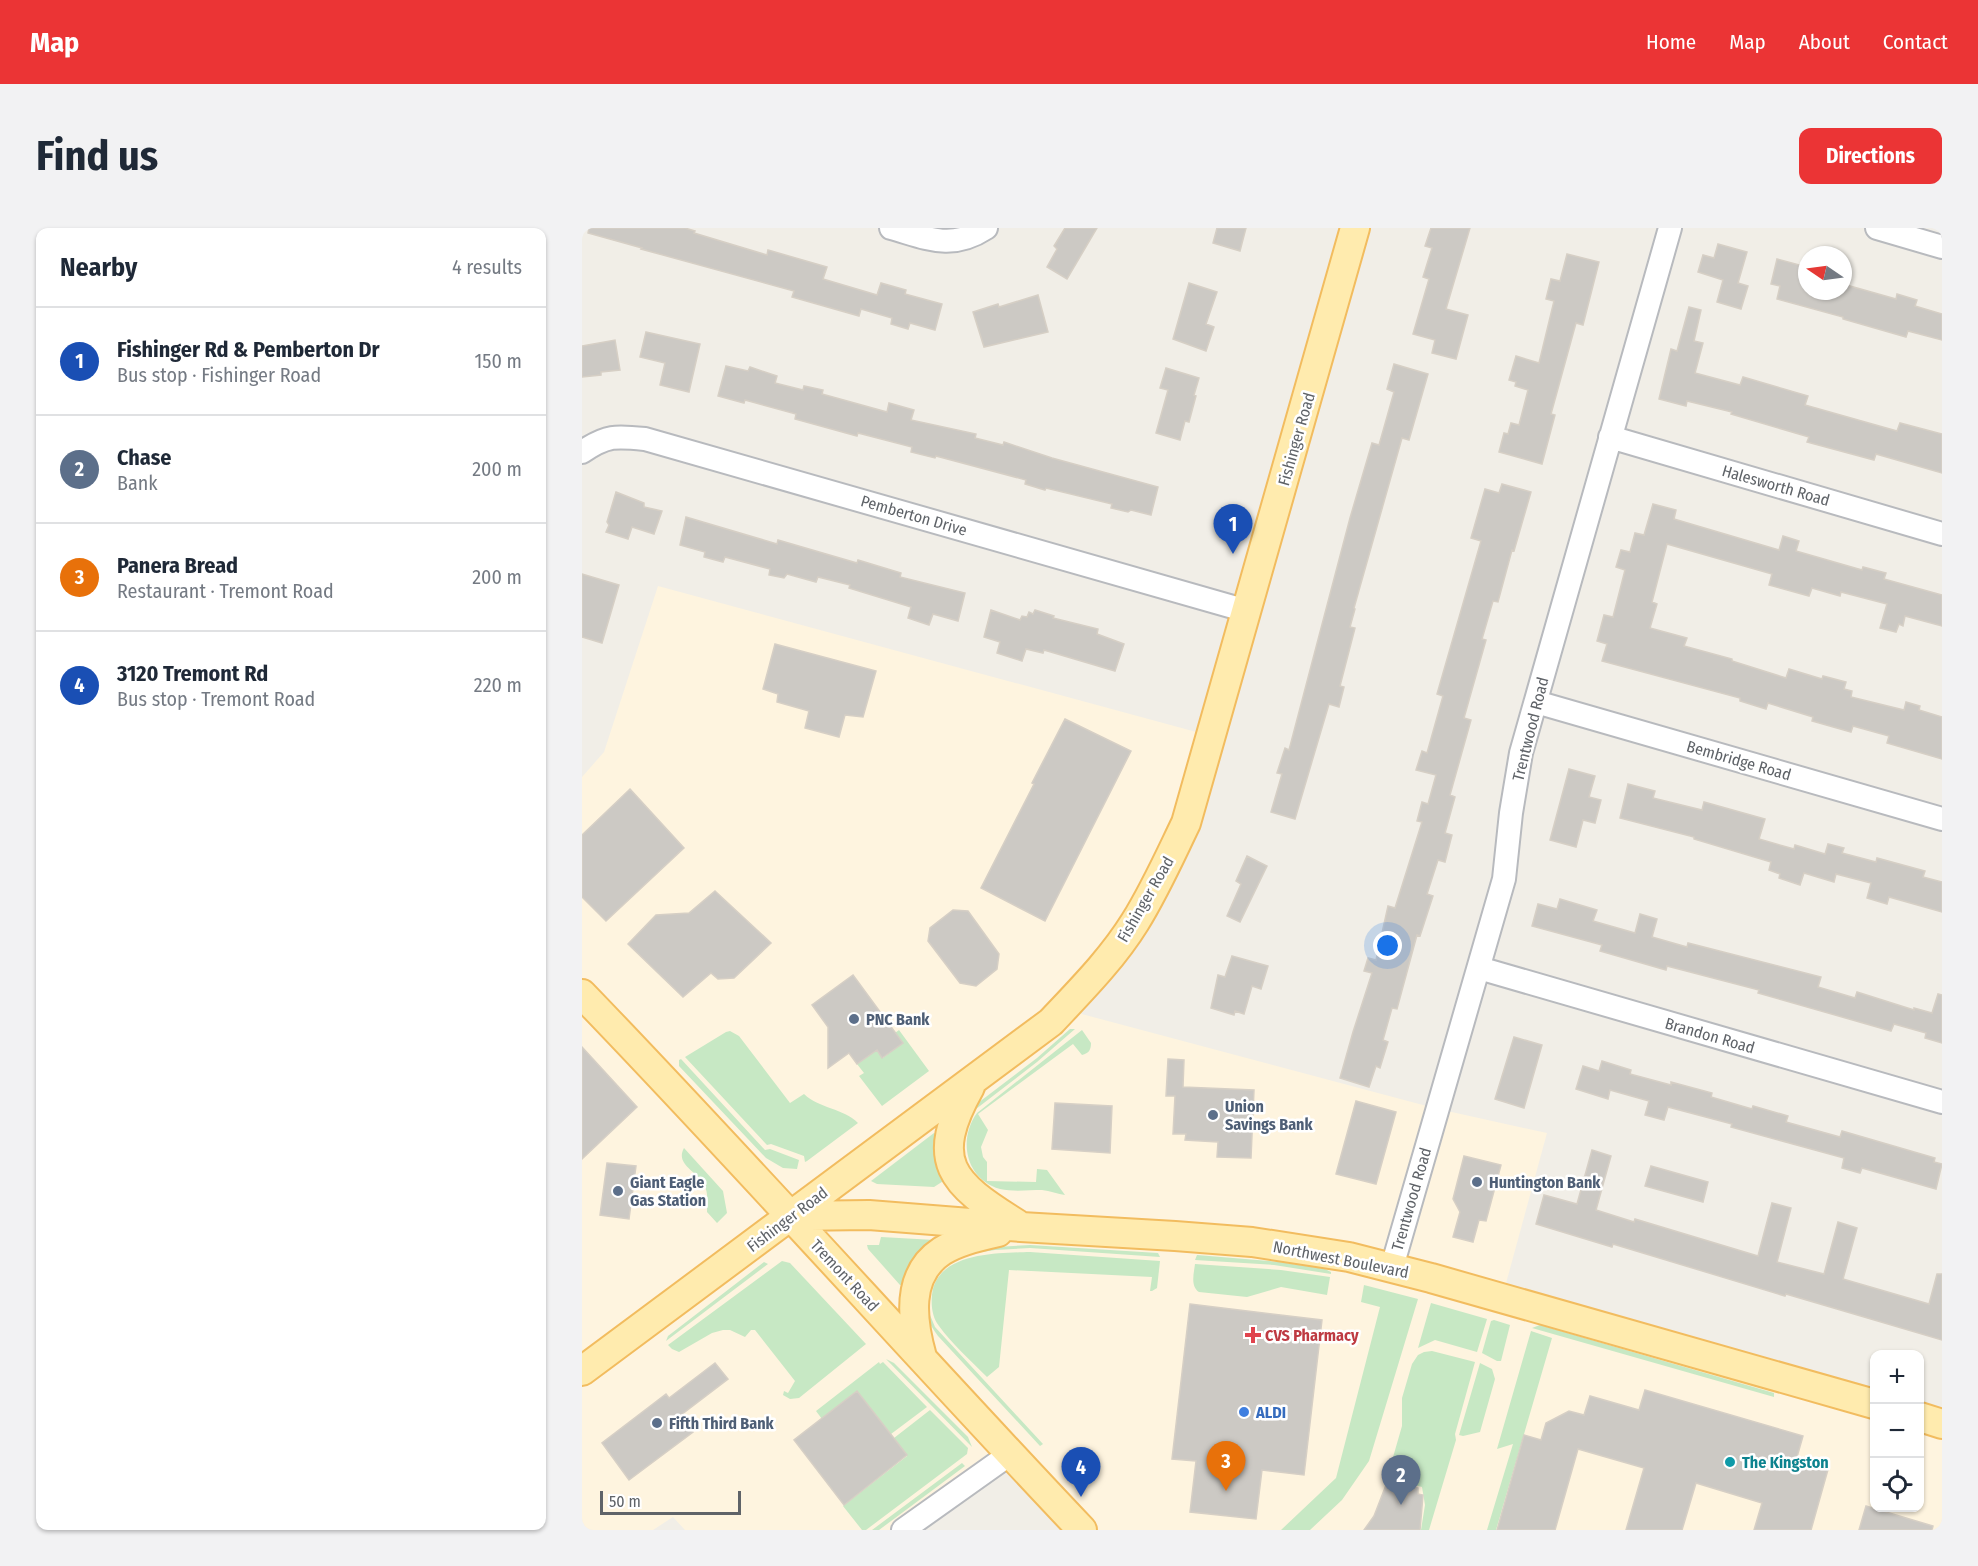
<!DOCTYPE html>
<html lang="en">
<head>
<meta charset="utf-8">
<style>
	:root { --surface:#fff; --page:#f2f2f3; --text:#1f2937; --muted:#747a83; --line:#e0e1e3; --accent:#eb3435 }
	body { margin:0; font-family:"Fira Sans Condensed",sans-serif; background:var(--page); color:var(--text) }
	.controls { position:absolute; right:18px; bottom:18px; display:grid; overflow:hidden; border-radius:12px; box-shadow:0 2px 4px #0004 }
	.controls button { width:54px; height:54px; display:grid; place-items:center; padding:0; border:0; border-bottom:2px solid var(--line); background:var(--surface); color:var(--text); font:30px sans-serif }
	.compass { position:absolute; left:1216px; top:18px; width:54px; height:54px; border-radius:50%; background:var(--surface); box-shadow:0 2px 4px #0004; rotate:283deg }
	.scale { position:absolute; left:18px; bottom:15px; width:141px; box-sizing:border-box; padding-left:6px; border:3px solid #5f6368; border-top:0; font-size:16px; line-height:21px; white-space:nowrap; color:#5f6368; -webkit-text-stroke:4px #fff; paint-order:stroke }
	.you { position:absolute; left:806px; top:718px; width:21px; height:21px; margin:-15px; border:4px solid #fff; border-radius:50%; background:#1a73e8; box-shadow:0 0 0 9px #1a73e833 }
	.badge { display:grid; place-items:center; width:39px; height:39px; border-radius:50%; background:var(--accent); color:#fff; font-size:20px; font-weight:700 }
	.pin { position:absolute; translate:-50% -50px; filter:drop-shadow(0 2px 3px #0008) }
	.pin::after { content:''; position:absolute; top:32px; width:21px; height:18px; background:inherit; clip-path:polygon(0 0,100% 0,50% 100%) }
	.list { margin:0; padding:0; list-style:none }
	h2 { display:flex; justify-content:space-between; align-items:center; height:78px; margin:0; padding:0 24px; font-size:26px }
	h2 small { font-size:20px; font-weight:400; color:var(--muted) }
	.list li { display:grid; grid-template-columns:39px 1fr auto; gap:18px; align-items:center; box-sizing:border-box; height:108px; padding:0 24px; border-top:2px solid var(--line) }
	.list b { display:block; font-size:22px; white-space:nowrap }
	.list p { margin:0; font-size:20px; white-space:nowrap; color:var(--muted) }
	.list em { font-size:20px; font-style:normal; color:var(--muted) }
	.icon { flex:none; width:33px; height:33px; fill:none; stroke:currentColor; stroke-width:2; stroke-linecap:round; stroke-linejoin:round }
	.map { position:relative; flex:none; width:1360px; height:1302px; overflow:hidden; border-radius:12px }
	header { display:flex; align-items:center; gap:36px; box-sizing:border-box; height:84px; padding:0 30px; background:var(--accent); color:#fff }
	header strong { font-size:28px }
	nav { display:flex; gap:33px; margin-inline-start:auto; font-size:21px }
	.intro { display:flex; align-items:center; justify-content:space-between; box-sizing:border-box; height:144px; padding:0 36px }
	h1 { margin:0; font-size:42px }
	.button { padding:15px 27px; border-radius:12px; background:var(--accent); color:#fff; font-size:21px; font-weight:700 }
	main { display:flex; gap:36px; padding:0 36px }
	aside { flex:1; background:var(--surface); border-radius:12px; box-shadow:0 2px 4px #0004 }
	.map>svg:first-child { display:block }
	.commercial { fill:#fef4df }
	.green { fill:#c7e8c4 }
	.building { fill:#ccc9c4; stroke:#d6cfc5; stroke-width:1.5 }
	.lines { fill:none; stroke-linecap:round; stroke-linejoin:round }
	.minor-casing { stroke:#b8babe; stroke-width:26 }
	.major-casing { stroke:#f2bc5f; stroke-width:32 }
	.minor { stroke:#fff; stroke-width:22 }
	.major { stroke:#ffebae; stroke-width:28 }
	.service-dot { fill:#5c6f8a; stroke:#fff; stroke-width:2 }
	.health-dot { fill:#e0444e; stroke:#fff; stroke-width:2 }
	.shop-dot { fill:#3f7fe0; stroke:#fff; stroke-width:2 }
	.culture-dot { fill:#0f9aa8; stroke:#fff; stroke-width:2 }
	.labels { text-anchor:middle; stroke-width:5; stroke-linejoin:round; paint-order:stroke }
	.street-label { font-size:16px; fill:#5f6368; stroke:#fff }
	.service-label { font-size:16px; font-weight:bold; fill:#4e5e75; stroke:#fff; text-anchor:start }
	.health-label { font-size:16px; font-weight:bold; fill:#be3a42; stroke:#fff; text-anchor:start }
	.shop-label { font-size:16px; font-weight:bold; fill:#366cbe; stroke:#fff; text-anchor:start }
	.culture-label { font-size:16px; font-weight:bold; fill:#0d838f; stroke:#fff; text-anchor:start }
</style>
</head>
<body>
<header>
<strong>Map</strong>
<nav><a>Home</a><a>Map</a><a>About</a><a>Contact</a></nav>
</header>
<div class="intro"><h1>Find us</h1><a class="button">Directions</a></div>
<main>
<aside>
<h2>Nearby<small>4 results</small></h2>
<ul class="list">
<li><span class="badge" style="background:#1a4fb4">1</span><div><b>Fishinger Rd &amp; Pemberton Dr</b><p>Bus stop · Fishinger Road</p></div><em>150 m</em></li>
<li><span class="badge" style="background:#5c6f8a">2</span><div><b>Chase</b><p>Bank</p></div><em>200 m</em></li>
<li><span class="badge" style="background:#e8710a">3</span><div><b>Panera Bread</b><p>Restaurant · Tremont Road</p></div><em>200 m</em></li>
<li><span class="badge" style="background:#1a4fb4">4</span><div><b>3120 Tremont Rd</b><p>Bus stop · Tremont Road</p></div><em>220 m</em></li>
</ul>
</aside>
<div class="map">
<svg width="1360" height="1302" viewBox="0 0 1360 1302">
	<rect width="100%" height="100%" fill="#f1eee7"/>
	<path class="commercial" d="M76 358 629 508 604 595 481 781 856 881 965 905 920 1070 1292 1176V1280H1338V1189L1360 1196V1302H500L428 1226 321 1302H103L91 1289 71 1302H0V549L22 524Z"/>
	<path class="green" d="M488 801H493L455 834 394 881C376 902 376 924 390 947L385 948C371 922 372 901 392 878L455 830Z
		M317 802 347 843 300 878 277 848 282 845 275 836 295 822 301 830 320 815 313 805Z
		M500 802 509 815C509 822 507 825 500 827L491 816 396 886 406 902 399 919 401 929 405 934V953L454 954 455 941 465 942 483 967C476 966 468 963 460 962 447 962 431 964 418 961 383 951 376 911 395 885Z
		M148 803 157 808 208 875 222 866C238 881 261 880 276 895L225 933 223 934 222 928 189 916 185 917 103 829 144 804Z
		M99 831 183 922 188 921 217 932 215 941 201 940 184 930 97 838V832Z
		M352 905 356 907 366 950 352 959 295 956 289 953Z
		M102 920 141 963 145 985 135 995 125 984C125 974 127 964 121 955 114 943 93 936 102 920Z
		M299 1009 353 1012 326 1057H318L286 1021 285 1017H297Z
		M448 1017 576 1025 578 1029 448 1020 413 1022 380 1027 357 1037 396 1020Z
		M448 1024 578 1033 575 1060 570 1063H568L570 1049 427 1042 417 1139 405 1149C389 1133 370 1116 357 1098 350 1089 349 1077 350 1067 354 1024 417 1025 448 1024Z
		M615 1027 698 1034 743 1041 749 1044V1046L692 1037 613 1032Z
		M200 1033 208 1035 284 1116 217 1170 208 1171 201 1167 202 1163 206 1165 213 1153 173 1102H169L163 1109 148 1102H141L130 1105 97 1124 90 1121 86 1117Z
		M182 1034 186 1036 84 1113 86 1108Z
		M613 1036 699 1042 748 1049 745 1067 699 1059 665 1069 617 1064C608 1058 612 1045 613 1036Z
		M782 1057 836 1071 787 1233 760 1272 728 1302H699L754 1250 798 1079 779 1074Z
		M346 1073 348 1087 353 1099 461 1216 458 1218 356 1108C348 1097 341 1086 346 1073Z
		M849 1075 905 1091 895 1124 853 1112 836 1120Z
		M912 1092 928 1097 919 1133H915L900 1125 909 1093Z
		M958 1097 1192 1165V1169L950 1100Z
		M949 1103 970 1110 914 1302H905L931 1216 915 1221Z
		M850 1123 893 1134 873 1206 874 1212 847 1302H839L843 1277 840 1259 805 1250 820 1198V1170L830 1136 836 1127 842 1124Z
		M304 1131 312 1135 386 1209 390 1219Z
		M297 1134 298 1136 301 1134 345 1179 309 1206 275 1163 240 1191 234 1183Z
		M898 1135 910 1141 913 1151 898 1204 881 1208 877 1207Z
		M348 1182 386 1220 385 1226 284 1302H280L261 1278 325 1228 312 1210Z
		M380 1235 383 1238 297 1302H290Z"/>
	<path class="building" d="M7 0H103L113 3 112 5 185 27 186 22 245 39 241 51 295 67 299 55 324 62 323 66 360 76 353 102 328 95 326 101 309 96 310 90 279 81 277 88 210 69 212 63 59 21 60 20 6 5Z
		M483 0H515L485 51 465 39 475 21 472 18Z
		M635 0H664L658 23 631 15Z
		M849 0H888L864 81 886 87 874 131 850 125 853 112 831 106 847 51 841 49 850 20 843 18Z
		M1136 16 1165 24 1156 55 1166 58 1159 81 1135 74 1141 52 1116 44 1121 27 1132 30Z
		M985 26 1017 34 1001 97 994 95 969 186 973 187 960 236 917 224 922 205 926 206 929 195 937 197 946 162 933 158 934 154 927 152 934 128 957 135 972 73 964 71 969 51 978 53Z
		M1195 31 1225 39V63H1261V56L1314 71 1315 66 1335 72 1333 78 1360 86V112L1326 103 1324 109 1261 91V89L1195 71 1198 58 1189 56Z
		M607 55 635 64 624 96 632 99 624 123 591 111Z
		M456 67 466 104 402 119 391 84 416 76 417 79Z
		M1107 79 1119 82 1112 113 1121 115 1113 145 1158 157 1161 149 1226 168 1223 177 1315 203 1318 195 1360 206V245L1294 226 1292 232 1225 214 1227 209 1149 186 1150 184 1105 173 1104 178 1077 171 1089 121 1095 123Z
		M64 104 118 116 107 164 78 157 83 135 58 129Z
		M33 112 38 142 19 144V147L0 149V118Z
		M812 136 846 146 827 212 820 210 772 380 773 381 768 399 773 400 758 458 762 459 757 479 747 476 713 591 689 584 700 546 695 545 703 520 707 522 768 290 790 215 797 217 812 164 805 161Z
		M144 138 166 143 168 139 195 148 193 155 221 162 222 158 241 162 240 166 305 184 307 175 332 182 329 192 394 206 393 210 421 217 422 214 470 230 576 259 569 287 549 282 546 284 529 280 530 276 464 260 463 262 443 256 444 252 354 228 353 230 329 224 330 219 276 205 275 208 213 191 214 186 163 172 162 175 136 168Z
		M584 140 617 150 612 167 614 168 607 194 603 193 598 212 574 205 586 162 578 160Z
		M920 256 949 264 932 323 930 322 916 374 911 373 900 411 904 412 882 490 889 492 868 567 873 569 863 605 870 607 863 634 856 632 845 666 851 668 838 708 835 707 815 781 810 780 801 812 806 814 798 840 794 838 787 859 758 850 771 804 790 745 782 743 786 730 794 732 806 678 813 680 840 594 835 593 840 574 846 576 854 547 834 542 840 523 845 525 861 468 855 466 899 313 889 310 903 261 917 265Z
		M34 264 62 275V279L80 283 72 306 50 299 46 311 24 304 27 297 25 294Z
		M1071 276 1094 282 1092 291 1197 322 1201 308 1217 313 1214 323 1280 342 1281 339 1304 345 1302 351 1360 367V398L1323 388 1321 398 1317 396 1314 404 1298 400 1305 376 1259 364 1258 368 1230 360 1227 368 1187 357 1190 346 1085 316 1070 374 1075 376 1068 400 1105 410 1102 418 1150 431V433L1204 450 1207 441 1240 451 1241 448 1264 454 1262 461 1270 463 1269 469 1322 482 1324 474 1338 478 1337 482 1360 489V531L1305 515 1307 508 1271 498 1269 504 1230 493 1231 489 1186 475 1184 481 1158 473V470L1020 433 1025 416 1015 413 1022 387 1031 389 1043 342 1034 339 1039 322 1048 324 1053 305 1062 307Z
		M104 289 195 316 196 312 275 335 276 332 319 345 318 349 383 365 376 393 351 386 347 397 326 390 329 379 267 360 268 357 236 349 234 354 205 346 202 350 187 347 188 341 143 329 141 334 122 329 123 324 98 317Z
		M0 346 37 357 20 415 0 409Z
		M409 382 438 392 440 388 445 389 447 384 451 386 453 382 472 388 471 390 516 401 515 406 542 416 533 443 462 422 461 425 444 421 440 433 415 425 418 414 402 409Z
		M193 416 294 443 281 489 263 487 257 509 223 500 227 483 195 474 196 466 181 461Z
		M483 491 549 523 463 693 399 660 452 556 450 555Z
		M987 541 1013 548 1007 569 1019 572 1013 595 1001 592 994 619 968 612Z
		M1046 556 1073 563 1071 570 1120 582 1122 574 1183 591 1177 611 1212 621 1213 617 1243 626 1246 616 1262 620 1260 625 1294 634 1295 630 1343 643 1341 649 1360 654V684L1307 669 1305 676 1285 670 1289 655 1254 646 1252 654 1222 645 1218 657 1197 650 1198 646 1187 642 1189 634 1112 611V609L1038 590Z
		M48 561 102 620 24 693 0 669V607Z
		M665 628 685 638 658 694 645 688 659 656 654 653Z
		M133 663 189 715 152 750 136 751 129 745 101 769 46 716 74 687 107 685Z
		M978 671 1015 682 1011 693 1053 705 1058 686 1075 691 1070 709 1105 719 1106 715 1239 749 1236 759 1273 770 1275 764 1332 782V780L1350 785 1356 766 1360 767V815L1343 810 1344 805 1312 796 1309 803 1176 765 1177 762 1085 738 1084 742 1018 723 1020 717 950 698 956 676 975 681Z
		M371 682 386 683 417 726 415 741 394 758 378 755 346 713 348 700Z
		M650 728 686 738 679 761 670 758 662 786 653 783 652 787 629 780 636 747 643 749Z
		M271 747 321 815 300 830 295 822 275 836 267 825 246 840V799L230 777Z
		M932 809 960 817 942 880 913 871Z
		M0 819 55 879 0 931Z
		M586 831 602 832 601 859 672 862 669 930 635 929 636 914 603 912 604 906H591L593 868H584Z
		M1020 833 1049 842 1048 846 1089 857V854L1130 865 1129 869 1170 881 1171 878 1206 888 1204 894 1258 909 1260 903 1353 930 1352 934 1360 936 1354 961 1280 940 1278 945 1260 940 1262 930 1149 899 1150 896 1086 879 1082 892 1063 887 1067 873 1028 862 1026 871 994 861 1001 838 1017 843Z
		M774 873 814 884 794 956 754 946Z
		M473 875 530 878 528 925 470 921Z
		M1010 922 1029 928 1014 982 1052 994 1053 991 1176 1028 1190 975 1209 980 1195 1034 1242 1046 1256 994 1275 1000 1261 1051 1347 1076 1355 1046H1360V1112L1204 1066 1203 1068 1031 1016 1030 1019 954 996 962 967 995 976Z
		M882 928 919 937 904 993 897 992 891 1014 871 1009 878 984 871 971Z
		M25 935 54 938 47 991 18 987Z
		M1069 938 1126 954 1121 974 1063 958Z
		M608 1076 740 1092 722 1247 680 1242 674 1291 608 1284 614 1233 590 1231Z
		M133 1135 146 1151 99 1187 111 1204 47 1252 20 1215 84 1166 87 1170Z
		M1063 1162 1221 1208 1215 1229 1247 1238 1229 1302H1172L1180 1275 1114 1255 1100 1302H1044L1062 1240 996 1221 973 1302H915L942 1207 959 1212 964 1195 987 1183 1002 1187 1008 1168 1057 1182Z
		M275 1163 325 1227 262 1277 212 1212Z
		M806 1252 836 1260V1266L841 1267 838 1302H782L792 1288Z
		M1284 1278 1351 1298 1350 1302H1277Z"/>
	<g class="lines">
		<defs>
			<path id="minor" d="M309 0C345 10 369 23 404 0
				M1295 0 1360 19
				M1028 209 1360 306
				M0 224C25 207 34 208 63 211L665 383
				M954 474 1360 591
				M897 740 1360 874
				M810 1039 922 651 929 585 939 525 1088 0
				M321 1302 428 1226"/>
			<path id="major" d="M0 766C170 942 332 1125 500 1302
				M388 859C346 934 369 955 435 996
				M209 988 287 987 439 999 593 1008 670 1014 767 1029 849 1050 1292 1176
				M340 1129C330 1094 323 1047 360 1023 376 1013 397 1008 416 1004
				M0 1143 469 794C499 762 530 731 553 694 573 662 588 628 604 595L773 0
				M1338 1189 1360 1196"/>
		</defs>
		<use href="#minor" class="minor-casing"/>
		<use href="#major" class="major-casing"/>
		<use href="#minor" class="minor"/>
		<use href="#major" class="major"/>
	</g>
	<g class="service-dot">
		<circle cx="272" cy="791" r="6"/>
		<circle cx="631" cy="887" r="6"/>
		<circle cx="895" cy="954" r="6"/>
		<circle cx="36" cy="963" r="6"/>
		<circle cx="75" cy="1195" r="6"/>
	</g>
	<path class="health-dot" d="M668 1098h6v6h6v6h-6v6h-6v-6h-6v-6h6z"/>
	<circle class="shop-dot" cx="662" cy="1184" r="6"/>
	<circle class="culture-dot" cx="1148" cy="1234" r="6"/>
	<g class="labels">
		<g class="street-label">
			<text transform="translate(714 211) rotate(-74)" y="6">Fishinger Road</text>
			<text transform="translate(1194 257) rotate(16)" y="6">Halesworth Road</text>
			<text transform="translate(332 287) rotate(16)" y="6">Pemberton Drive</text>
			<text transform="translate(948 501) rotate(-76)" y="6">Trentwood Road</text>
			<text transform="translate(1157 532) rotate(16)" y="6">Bembridge Road</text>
			<text transform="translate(563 671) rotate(-60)" y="6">Fishinger Road</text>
			<text transform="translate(1128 807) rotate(16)" y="6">Brandon Road</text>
			<text transform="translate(829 971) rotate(-74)" y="6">Trentwood Road</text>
			<text transform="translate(205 991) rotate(-37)" y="6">Fishinger Road</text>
			<text transform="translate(759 1031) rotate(11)" y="6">Northwest Boulevard</text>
			<text transform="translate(263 1047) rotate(47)" y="6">Tremont Road</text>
		</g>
		<g class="service-label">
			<text x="284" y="797">PNC Bank</text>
			<text x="643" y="884">Union<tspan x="643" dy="18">Savings Bank</tspan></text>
			<text x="48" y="960">Giant Eagle<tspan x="48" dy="18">Gas Station</tspan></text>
			<text x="907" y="960">Huntington Bank</text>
			<text x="87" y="1201">Fifth Third Bank</text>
		</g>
		<g class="health-label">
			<text x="683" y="1113">CVS Pharmacy</text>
		</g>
		<g class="shop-label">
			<text x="674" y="1190">ALDI</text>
		</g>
		<g class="culture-label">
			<text x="1160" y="1240">The Kingston</text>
		</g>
	</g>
</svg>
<div class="controls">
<button>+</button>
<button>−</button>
<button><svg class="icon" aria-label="locate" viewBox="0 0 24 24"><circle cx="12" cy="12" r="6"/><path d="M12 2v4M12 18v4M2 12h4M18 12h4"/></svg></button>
</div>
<svg class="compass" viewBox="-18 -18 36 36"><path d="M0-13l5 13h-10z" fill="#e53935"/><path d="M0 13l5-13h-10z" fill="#747a83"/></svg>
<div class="scale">50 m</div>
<div class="you"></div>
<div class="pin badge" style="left:651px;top:326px;background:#1a4fb4">1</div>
<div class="pin badge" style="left:819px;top:1277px;background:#5c6f8a">2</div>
<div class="pin badge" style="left:644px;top:1263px;background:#e8710a">3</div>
<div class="pin badge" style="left:499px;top:1269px;background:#1a4fb4">4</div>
</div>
</main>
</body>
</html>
